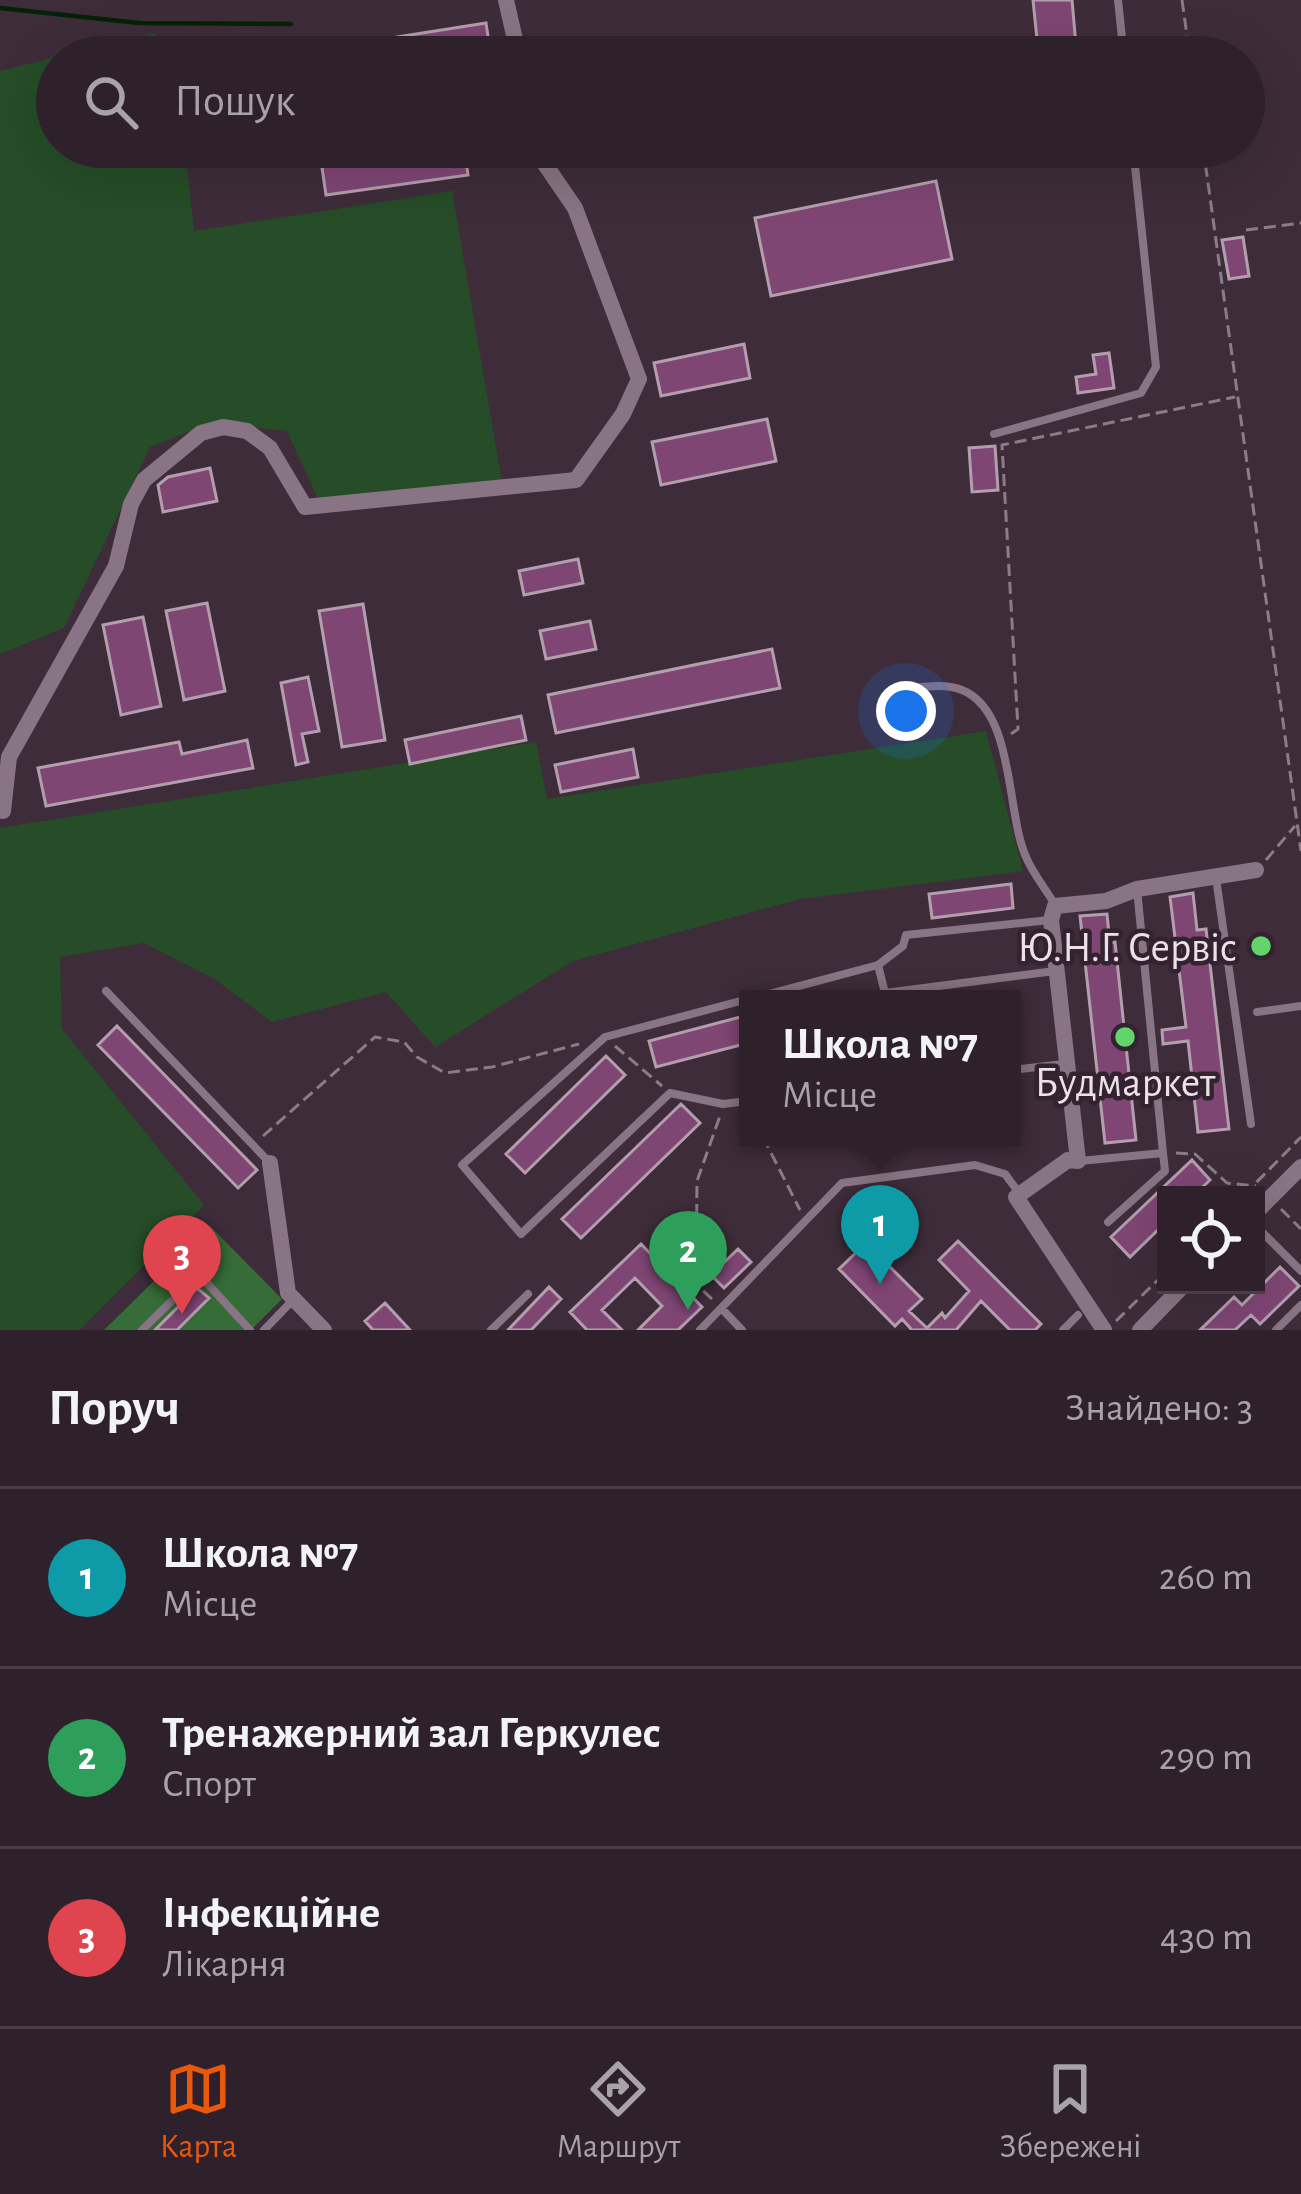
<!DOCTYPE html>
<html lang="uk">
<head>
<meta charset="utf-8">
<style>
	:root { --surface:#2e212c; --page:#362934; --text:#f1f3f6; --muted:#a7a3a9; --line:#493e48; --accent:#ea580c }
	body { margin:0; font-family:"Alegreya Sans",sans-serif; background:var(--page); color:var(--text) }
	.controls { position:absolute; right:36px; bottom:36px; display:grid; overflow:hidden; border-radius:0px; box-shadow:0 12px 48px #0002 }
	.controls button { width:108px; height:108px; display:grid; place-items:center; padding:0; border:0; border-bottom:3px solid var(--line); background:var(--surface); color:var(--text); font:60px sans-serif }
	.you { position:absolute; left:906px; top:711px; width:42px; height:42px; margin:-30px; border:9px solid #fff; border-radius:50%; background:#1a73e8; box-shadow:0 0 0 18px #1a73e833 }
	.badge { display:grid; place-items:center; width:78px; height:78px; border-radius:50%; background:var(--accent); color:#fff; font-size:39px; font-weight:700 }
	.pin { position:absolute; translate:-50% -99px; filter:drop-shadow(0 3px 6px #0008) }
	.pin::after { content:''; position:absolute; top:63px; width:42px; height:36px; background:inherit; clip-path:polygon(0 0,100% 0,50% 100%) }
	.popup { position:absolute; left:739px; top:990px; width:282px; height:156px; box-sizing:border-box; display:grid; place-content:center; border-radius:0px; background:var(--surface); filter:drop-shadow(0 3px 9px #0005); font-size:39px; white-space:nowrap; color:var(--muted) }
	.popup b { font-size:45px; color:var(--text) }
	.popup::after { content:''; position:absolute; left:50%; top:100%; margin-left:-24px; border:24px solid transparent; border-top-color:var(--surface) }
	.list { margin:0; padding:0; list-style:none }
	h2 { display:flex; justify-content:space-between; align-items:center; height:156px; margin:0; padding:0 48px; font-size:51px }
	h2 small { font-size:39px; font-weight:400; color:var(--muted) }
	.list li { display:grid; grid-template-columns:78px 1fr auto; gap:36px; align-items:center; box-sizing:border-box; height:180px; padding:0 48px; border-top:3px solid var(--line) }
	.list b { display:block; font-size:45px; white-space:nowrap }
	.list p { margin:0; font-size:39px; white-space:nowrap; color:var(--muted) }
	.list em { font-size:39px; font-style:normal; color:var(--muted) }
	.icon { flex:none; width:66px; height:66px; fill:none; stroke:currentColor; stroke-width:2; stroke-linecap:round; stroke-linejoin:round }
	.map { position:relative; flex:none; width:1301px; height:1330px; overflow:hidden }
	.search { position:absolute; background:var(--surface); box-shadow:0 12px 48px #0002; left:36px; right:36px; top:36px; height:132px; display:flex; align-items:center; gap:30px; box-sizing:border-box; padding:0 42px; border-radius:66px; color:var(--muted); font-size:45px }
	.sheet { height:696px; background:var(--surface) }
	nav { display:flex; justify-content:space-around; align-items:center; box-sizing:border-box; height:168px; border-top:3px solid var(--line); background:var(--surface); font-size:33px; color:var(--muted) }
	nav a { display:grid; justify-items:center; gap:6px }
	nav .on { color:var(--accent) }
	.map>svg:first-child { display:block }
	.green { fill:#264d27 }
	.forest { fill:#356c37 }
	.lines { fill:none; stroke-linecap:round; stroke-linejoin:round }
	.stream { stroke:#052207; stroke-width:4.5 }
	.building { fill:#7f4674; stroke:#b39eae; stroke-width:3 }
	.path { stroke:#8b7c87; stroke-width:3; stroke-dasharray:12 6; stroke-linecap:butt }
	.lane { stroke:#887484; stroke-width:8 }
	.street { stroke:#887484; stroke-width:16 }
	.poi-dot { fill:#63d469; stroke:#332230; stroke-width:4.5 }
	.labels { text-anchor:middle; stroke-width:9; stroke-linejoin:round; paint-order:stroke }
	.poi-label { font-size:42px; fill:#ece1e9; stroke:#332230; text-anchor:end }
</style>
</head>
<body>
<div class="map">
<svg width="1301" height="1330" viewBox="0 0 1301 1330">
	<rect width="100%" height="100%" fill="#3e2c3a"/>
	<path class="green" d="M155 33 168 57H57V147H185L194 231 452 191 502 482 318 499 287 431 211 423 150 447 64 628 0 654V71Z
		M986 731 1023 871 800 899 573 961 435 1047 386 992 272 1022 216 980 144 943 60 957 62 1029 204 1205 80 1330H0V828L536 742 547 799Z"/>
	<path class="forest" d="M210 1226 282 1299 251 1330H104Z"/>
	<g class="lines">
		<path class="stream" d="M0 8 139 23 291 24"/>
	</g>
	<path class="building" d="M1033 0H1072L1076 45 1038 49Z
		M486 23 491 57H447L446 50 400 57 397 37Z
		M319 147H464L468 175 326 195Z
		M936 181 952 259 771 296 755 218Z
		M1243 237 1249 276 1229 279 1222 240Z
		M744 344 750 378 661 396 654 363Z
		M1109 353 1114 388 1078 393 1076 377 1096 374 1093 355Z
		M767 419 776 461 661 485 652 442Z
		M995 446 998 490 972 492 969 448Z
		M210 468 217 501 163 512 158 485 168 477Z
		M578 559 583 583 524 595 519 571Z
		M207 603 225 691 184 700 166 611Z
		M363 604 385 740 342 747 319 611Z
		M143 617 161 706 121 715 103 625Z
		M590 621 596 649 546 659 540 631Z
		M772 649 780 688 556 733 548 695Z
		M308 677 319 731 302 734 308 762 296 765 281 683Z
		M521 716 526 740 410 764 405 740Z
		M247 740 253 768 46 806 38 768 179 742 182 754Z
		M633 749 638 777 561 792 555 765Z
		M1011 884 1013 908 932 918 929 894Z
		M1193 893 1197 930 1206 929 1229 1129 1198 1132 1188 1041 1163 1044 1162 1030 1186 1027 1170 897Z
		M1107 914 1110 943 1115 942 1136 1140 1105 1143 1080 916Z
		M748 1015V1043L656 1067 649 1041Z
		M117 1026 257 1170 238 1188 98 1045Z
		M606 1056 625 1075 525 1173 506 1154Z
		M681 1104 700 1123 581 1238 562 1219Z
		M1192 1160 1210 1180 1194 1195H1166V1222L1130 1257 1111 1237Z
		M958 1241 1041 1324 1035 1330H1010L981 1301 956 1330H912L902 1319 895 1326 839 1269 866 1243 922 1299 909 1311 927 1328 942 1313 945 1318 969 1291 939 1260Z
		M641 1244 702 1307 678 1330H638L662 1306 635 1278 602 1310 622 1330H587L570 1312Z
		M738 1249 751 1262 724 1288 711 1275Z
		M1280 1267 1299 1286 1260 1324 1251 1315 1235 1330H1200L1234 1297 1242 1305Z
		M549 1287 561 1299 531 1330H508Z
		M197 1288 209 1298 177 1330H155Z
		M385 1303 410 1330H373L365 1321Z"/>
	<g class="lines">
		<path class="path" d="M1182 0 1190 57
			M1203 147 1301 851
			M1246 230 1301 223
			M1011 734 1018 729 1002 445 1235 397
			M1266 860 1295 826
			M615 1046 662 1086
			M263 1136 375 1037 404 1042 417 1057 445 1073 492 1067 579 1044
			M763 1137 800 1210
			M1176 1153 1195 1154 1227 1183 1256 1186
			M1244 1195 1301 1137
			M1281 1209 1301 1229
			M712 1299 696 1284 697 1181 720 1116
			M1116 1321 1166 1272"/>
		<path class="lane" d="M1118 0 1124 57
			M994 434 1141 393 1156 367 1133 147
			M898 689C917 688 944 682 962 690 1015 711 1006 813 1026 857 1033 874 1046 889 1055 905
			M1216 878 1251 1124
			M878 965 903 946 906 935 1050 920
			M106 991 270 1163
			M748 999 605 1037 462 1165 521 1234 670 1093 723 1104 748 1101
			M750 999 878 965 885 993 1055 971
			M1257 1012 1301 1006
			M1012 1070 1064 1064
			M1080 1161 1163 1153 1137 889
			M1108 1222 1165 1171 1163 1153
			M1256 1226 1301 1271
			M722 1309 742 1330
			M142 1330 194 1279 205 1281 250 1330
			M264 1330 292 1301
			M491 1330 528 1294
			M700 1330 842 1183 975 1165 1005 1174 1020 1194
			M1063 1330 1078 1315
			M1276 1330 1301 1305"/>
		<path class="street" d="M506 0 519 57
			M3 811 9 757 116 566 131 504 144 480 201 433 223 427 247 431 270 448 305 507 576 480 623 414 639 379 575 208 540 157 538 147
			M270 1163 288 1293 324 1330
			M1256 1212 1301 1167
			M1104 1330 1016 1197 1068 1160 1078 1161 1051 920 1055 906 1106 901 1137 889 1256 870
			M1140 1330 1184 1285"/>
	</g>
	<g class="poi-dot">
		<circle cx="1261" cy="946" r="12"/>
		<circle cx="1125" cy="1037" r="12"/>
	</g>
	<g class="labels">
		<g class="poi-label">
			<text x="1237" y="961">Ю.Н.Г. Сервіс</text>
			<text x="1125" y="1096" text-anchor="middle">Будмаркет</text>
		</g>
	</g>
</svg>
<div class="controls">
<button><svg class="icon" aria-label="locate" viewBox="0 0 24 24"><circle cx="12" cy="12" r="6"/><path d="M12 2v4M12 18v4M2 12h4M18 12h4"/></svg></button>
</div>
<div class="you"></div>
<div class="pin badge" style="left:880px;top:1284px;background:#0f9aa8">1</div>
<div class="popup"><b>Школа №7</b>Місце</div>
<div class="pin badge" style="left:688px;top:1310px;background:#2e9e5b">2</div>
<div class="pin badge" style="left:182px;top:1314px;background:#e0444e">3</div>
<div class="search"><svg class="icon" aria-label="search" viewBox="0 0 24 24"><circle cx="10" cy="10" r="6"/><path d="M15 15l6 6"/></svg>Пошук</div>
</div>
<section class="sheet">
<h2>Поруч<small>Знайдено: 3</small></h2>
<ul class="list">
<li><span class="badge" style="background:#0f9aa8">1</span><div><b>Школа №7</b><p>Місце</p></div><em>260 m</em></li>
<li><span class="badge" style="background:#2e9e5b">2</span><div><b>Тренажерний зал Геркулес</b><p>Спорт</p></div><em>290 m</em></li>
<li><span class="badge" style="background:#e0444e">3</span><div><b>Інфекційне</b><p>Лікарня</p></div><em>430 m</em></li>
</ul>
</section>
<nav>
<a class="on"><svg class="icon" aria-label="map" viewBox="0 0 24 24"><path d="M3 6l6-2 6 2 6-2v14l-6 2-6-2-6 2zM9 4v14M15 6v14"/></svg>Карта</a>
<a><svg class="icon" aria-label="directions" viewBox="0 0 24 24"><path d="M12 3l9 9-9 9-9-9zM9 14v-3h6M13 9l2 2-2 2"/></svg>Маршрут</a>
<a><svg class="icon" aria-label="saved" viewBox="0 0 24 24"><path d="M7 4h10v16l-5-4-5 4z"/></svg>Збережені</a>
</nav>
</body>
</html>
